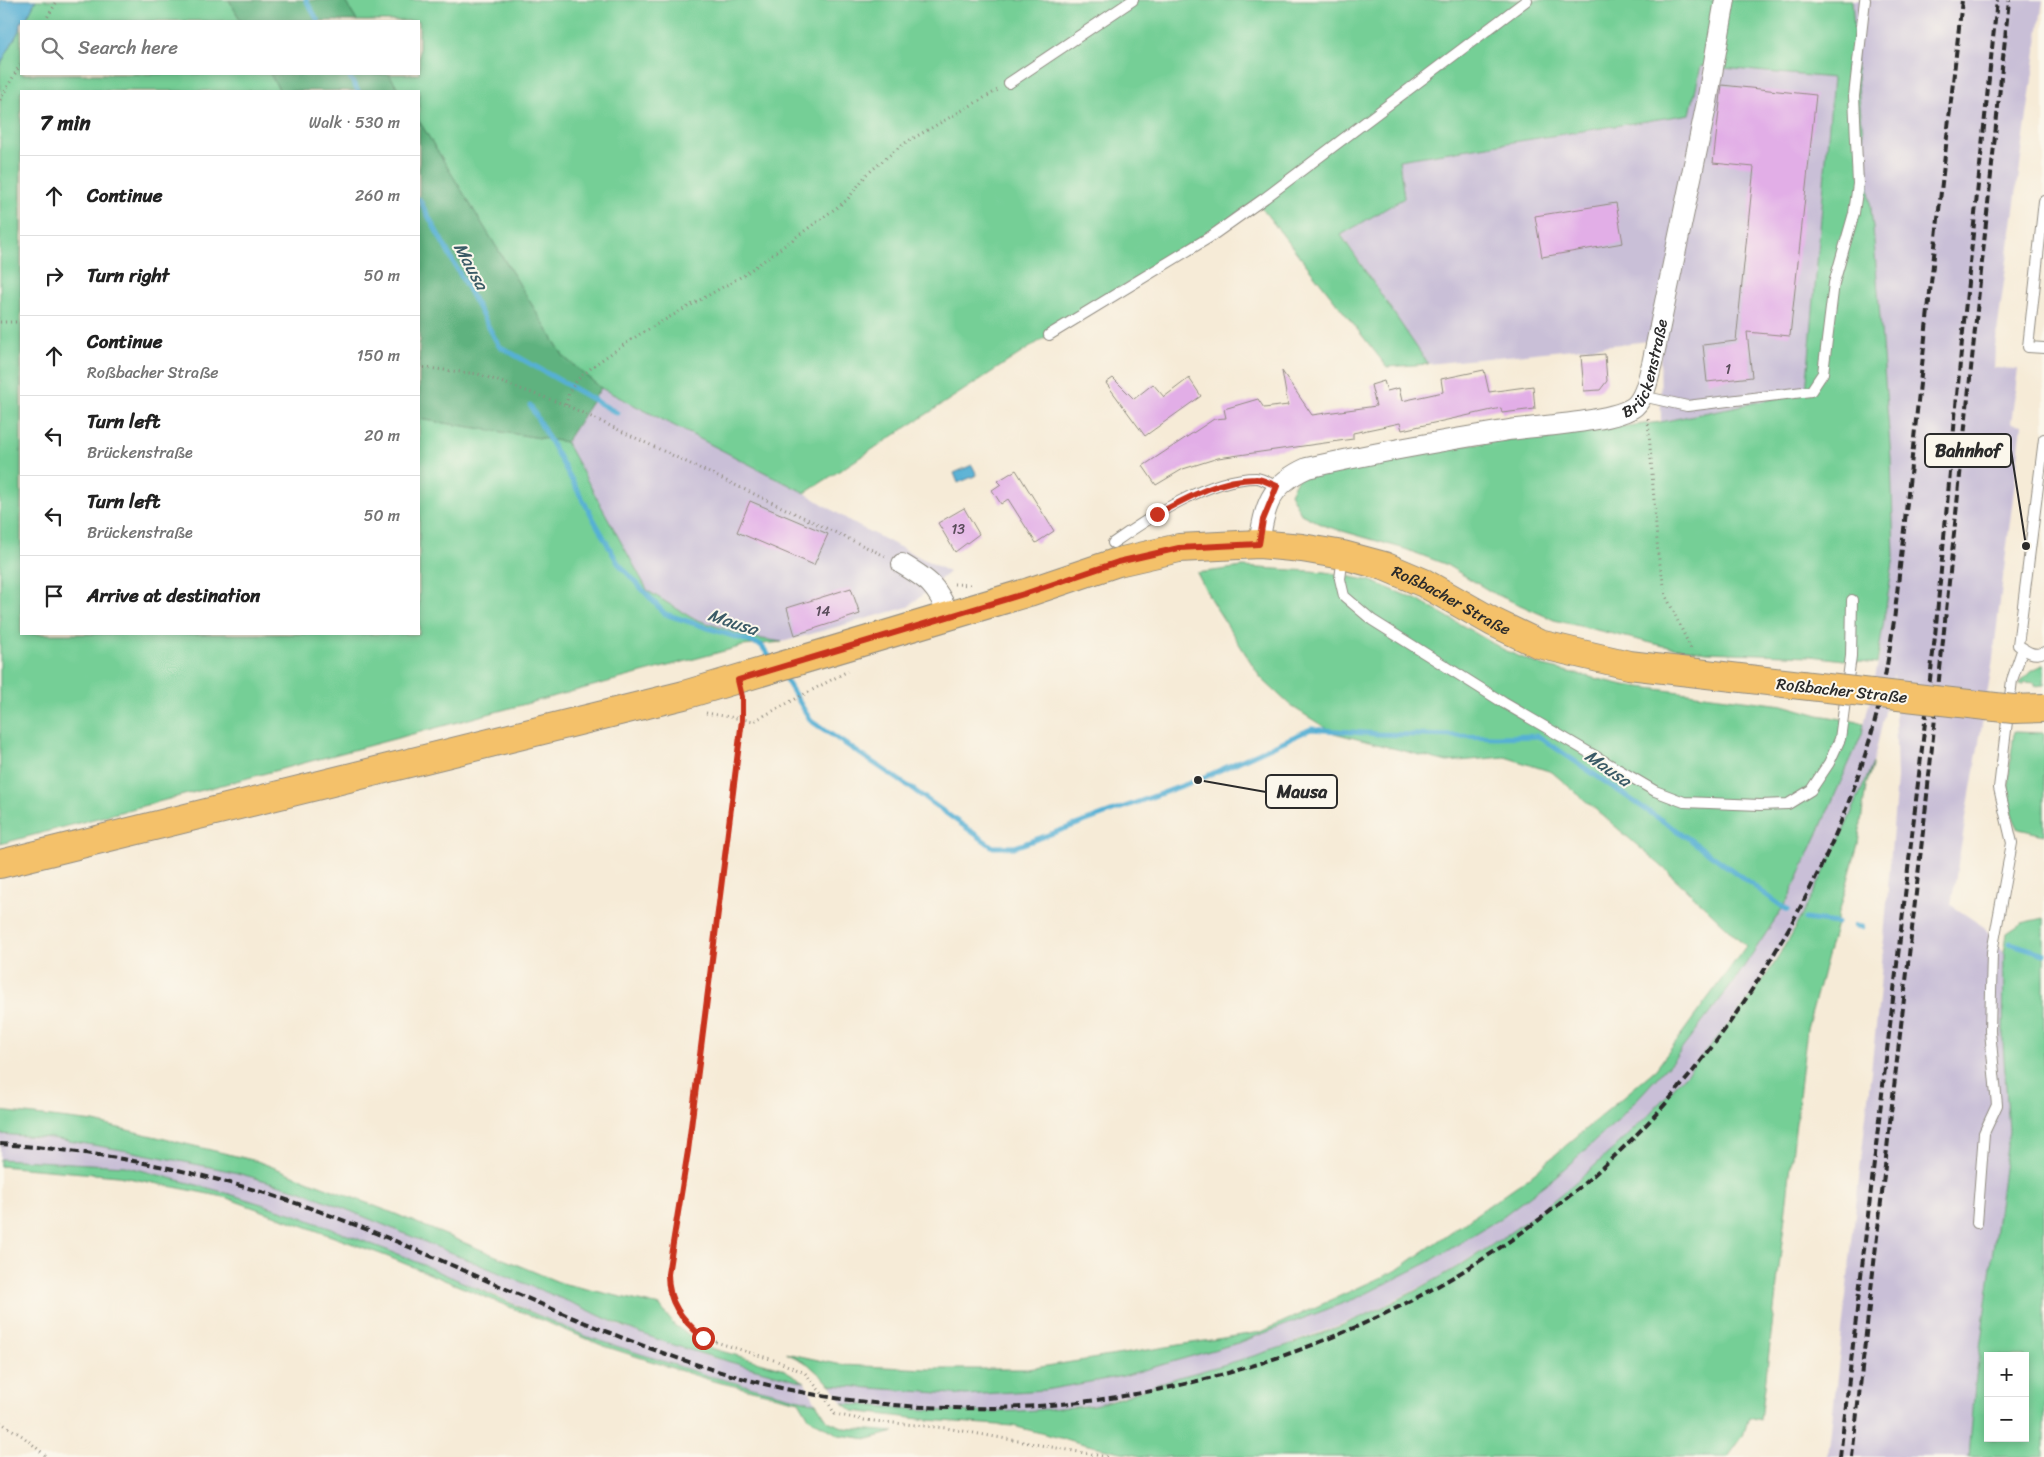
<!DOCTYPE html>
<html lang="en">
<head>
<meta charset="utf-8">
<style>
	:root { --surface:#fff; --page:#f6f6f6; --text:#222; --muted:#767676; --line:#e0e0e0 }
	body { margin:0; font-family:Sriracha,sans-serif; background:var(--page); color:var(--text) }
	.controls { position:absolute; right:15px; bottom:15px; display:grid; overflow:hidden; border-radius:0px; box-shadow:0 2px 8px #0003 }
	.controls button { width:45px; height:45px; display:grid; place-items:center; padding:0; border:0; border-bottom:1px solid var(--line); background:var(--surface); color:var(--text); font:25px sans-serif }
	.stop { position:absolute; width:15px; height:15px; margin:-11px; border:4px solid #c8321e; border-radius:50%; background:#fff }
	.stop.end { background:#c8321e; border-color:#fff; box-shadow:0 1px 5px #0008 }
	.list { margin:0; padding:0; list-style:none }
	h2 { display:flex; justify-content:space-between; align-items:center; height:65px; margin:0; padding:0 20px; font-size:21px }
	h2 small { font-size:16px; font-weight:400; color:var(--muted) }
	.list li { display:grid; grid-template-columns:32px 1fr auto; gap:15px; align-items:center; box-sizing:border-box; height:80px; padding:0 20px; border-top:1px solid var(--line) }
	.list b { display:block; font-size:19px; white-space:nowrap }
	.list p { margin:0; font-size:16px; white-space:nowrap; color:var(--muted) }
	.list em { font-size:16px; font-style:normal; color:var(--muted) }
	.icon { flex:none; width:28px; height:28px; fill:none; stroke:currentColor; stroke-width:2; stroke-linecap:round; stroke-linejoin:round }
	.map { position:relative; flex:none; width:2044px; height:1457px; overflow:hidden }
	.search { position:absolute; background:var(--surface); box-shadow:0 2px 8px #0003; left:20px; top:20px; width:400px; height:55px; display:flex; align-items:center; gap:12px; box-sizing:border-box; padding:0 18px; border-radius:0px; color:var(--muted); font-size:19px }
	.panel { position:absolute; background:var(--surface); box-shadow:0 2px 8px #0003; left:20px; top:90px; width:400px; height:545px; border-radius:0px }
	.map>svg:first-child { display:block }
	.industrial { fill:#c9bfd7 }
	.green { fill:#74cf96; stroke:#507d60; fill-rule:evenodd }
	.forest { fill:#5fb27f; stroke:#456e55 }
	.water { fill:#57b0d4; stroke:#416e80 }
	.lines { fill:none; stroke-linecap:round; stroke-linejoin:round }
	.stream { stroke:#57b0d4; stroke-width:5 }
	.building { fill:#e2aee7 }
	.service-casing { stroke:#908b81; stroke-width:12 }
	.minor-casing { stroke:#908b81; stroke-width:22 }
	.primary-casing { stroke:#908b81; stroke-width:30 }
	.path { stroke:#908b81; stroke-width:3; stroke-dasharray:1 4; stroke-linecap:butt }
	.service { stroke:#fff; stroke-width:10 }
	.minor { stroke:#fff; stroke-width:20 }
	.primary { stroke:#f4c16a; stroke-width:28 }
	.rail { stroke:#2b2b2b; stroke-width:4; stroke-dasharray:8 4; stroke-linecap:butt }
	.primary-bridge-casing { stroke:#908b81; stroke-width:30; stroke-linecap:butt }
	.primary-bridge { stroke:#f4c16a; stroke-width:28 }
	.route { stroke:#c8321e; stroke-width:6 }
	.labels { text-anchor:middle; stroke-width:4; stroke-linejoin:round; paint-order:stroke }
	.number-label { font-size:14px; fill:#594c5a }
	.street-label { font-size:16px; fill:#2b2b2b; stroke:#fbf7ec }
	.water-label { font-size:18px; font-style:italic; fill:#3a5a66; stroke:#fbf7ec }
	.leader { fill:none; stroke:#2b2b2b; stroke-width:2 }
	.callout-dot { fill:#2b2b2b; stroke:#fbf7ec; stroke-width:2 }
	.callout { fill:#fbf7ec; stroke:#2b2b2b; stroke-width:2 }
	.callout-label { font-size:18px; text-anchor:middle; font-weight:bold; fill:#2b2b2b }
</style>
</head>
<body>
<div class="map">
<svg width="2044" height="1457" viewBox="0 0 2044 1457">
	<rect width="100%" height="100%" fill="#fbf7ec"/>
	<filter id="ink" filterUnits="userSpaceOnUse"><feTurbulence type="fractalNoise" baseFrequency=".02" numOctaves="2"/><feDisplacementMap in="SourceGraphic" scale="10" xChannelSelector="R" yChannelSelector="G"/><feConvolveMatrix kernelMatrix="1 2 1 2 8 2 1 2 1" color-interpolation-filters="sRGB"/></filter>
	<filter id="wash" filterUnits="userSpaceOnUse"><feTurbulence type="fractalNoise" baseFrequency=".0096" numOctaves="4" result="noise"/><feDisplacementMap in="SourceGraphic" scale="20" xChannelSelector="R" yChannelSelector="G"/><feGaussianBlur stdDeviation="1.12" result="paint"/><feColorMatrix in="noise" values="0 0 0 0 0 0 0 0 0 0 0 0 0 0 0 0 0 1.4 0 .05"/><feComposite in="paint" operator="in"/></filter>
	<g filter="url(#wash)">
		<rect width="100%" height="100%" fill="#f6ebd7"/>
		<path class="industrial" d="M1852 0H2043L1995 347 1994 368 2018 369 2011 423 2022 425 1992 666 1951 905 1984 927 2004 952 2003 1043 2009 1131 1975 1385 1969 1457H1828L1879 999 1897 778 1894 673 1873 763 1839 843 1804 911 1751 996 1689 1072 1628 1136 1568 1190 1509 1234 1438 1278 1365 1315 1247 1360 1176 1378 1098 1404 1022 1412 947 1413 843 1403 831 1385 966 1395 1045 1390 1123 1376 1241 1342 1357 1298 1429 1262 1499 1219 1556 1176 1615 1123 1674 1059 1733 983 1816 838 1862 734 1880 655 1891 458 1873 228 1857 78Z
			M1701 66 1833 78 1806 393 1661 422 1660 340 1428 364 1341 234 1404 198 1399 160 1690 114Z
			M601 388 805 493 858 526 949 572 908 607 782 642 749 637 692 618 648 591 566 442Z
			M0 1134 51 1138 134 1152 230 1171 302 1191 584 1308 620 1326 706 1356 805 1382 816 1403 709 1376 588 1337 493 1294 293 1214 223 1192 125 1166 0 1159Z"/>
		<path class="green" d="M36 0H229L241 21H25Z
			M344 0H1852L1857 78 1873 228 1891 458 1894 556 1877 664 1811 656 1707 652 1664 646 1554 620 1493 593 1445 564 1405 549 1325 526 1301 514 1290 493 1297 480 1325 461 1661 422 1806 392 1833 78 1701 66 1690 114 1399 160 1404 198 1341 235 1428 364 1387 367 1256 201 805 493 601 388 564 357 419 121V91H400L389 74H419V21H357Z
			M21 27V74H270L280 91H21V634H419V419L566 442 648 591 692 618 749 637 782 642 743 646 0 844V65Z
			M1243 567 1326 572 1371 581 1422 602 1506 651 1543 666 1624 685 1783 705 1819 715 1864 723 1862 734 1788 900 1733 983 1674 1059 1615 1123 1556 1176 1499 1219 1429 1262 1357 1298 1241 1342 1123 1376 1045 1390 966 1395 831 1385 808 1364 786 1353 842 1365 928 1369H1028L1261 1332 1397 1270 1529 1177 1656 1069 1746 946 1666 870 1552 772 1505 757 1447 762 1334 733 1291 706 1261 678 1211 600 1197 573Z
			M2044 664V685L2035 686V683L2025 682 2024 684H2019L2030 672Z
			M2014 732 2044 733V835L2019 829C2001 802 2011 762 2014 732Z
			M1873 763 1866 786 1858 844 1807 1029 1761 1420 1749 1417 1743 1436 1728 1457H1144L1088 1445 1013 1426 928 1420 853 1411 843 1403C917 1410 985 1416 1059 1408 1072 1407 1086 1407 1098 1404 1126 1398 1152 1385 1179 1377 1242 1360 1306 1342 1366 1315 1499 1255 1613 1162 1706 1051 1721 1033 1738 1015 1752 996 1803 924 1839 843 1873 763Z
			M2044 918V1457H1969L1975 1385 2009 1131 2003 1043 2004 952 2007 933 2022 923ZM1988 1356H2025V1438H1988Z
			M0 1111 94 1122 257 1161 393 1213 561 1283 660 1306 674 1325 707 1347 781 1368 805 1382C730 1362 654 1344 584 1308L302 1191 230 1171 134 1152 51 1138 0 1134Z
			M0 1159 125 1166 223 1192 293 1214 405 1257 588 1337 709 1376 816 1403 828 1421 845 1428 894 1432 868 1439 839 1435 809 1418 799 1401 713 1381 604 1346 386 1256 224 1197 118 1176 0 1166Z"/>
		<path class="forest" d="M229 0H344L357 21H241Z
			M270 74H389L400 91H280Z
			M419 121 564 357 601 388 566 442 419 419V342H421L419 338Z"/>
		<path class="water" d="M0 0H36L25 21H21V27L0 65Z
			M972 465 977 475 958 483 954 473Z"/>
		<g class="lines">
			<path class="stream" d="M306 0 318 21
				M348 74 358 91
				M419 199 499 346 617 413
				M530 405 618 563 665 614 761 645 772 660
				M783 675 811 721 911 788 993 847H1015L1198 780 1311 729 1378 734 1496 737 1538 736 1692 841 1787 910
				M1805 919 1837 923
				M1855 926 1862 927
				M2010 943 2044 954"/>
		</g>
		<g id="blocks">
			<path class="building" d="M1722 85 1816 95 1790 336 1747 332 1752 377 1707 382 1703 345 1736 341 1754 167 1713 163Z
				M1616 203 1623 243 1542 257 1535 216Z
				M1605 354 1607 381 1600 390 1584 391 1581 356Z
				M1484 370 1489 392 1533 386 1535 409 1502 413 1501 408 1402 430 1400 423 1353 433V439L1218 458 1183 469 1156 485 1143 466 1214 419 1226 418 1224 409 1258 399 1264 408 1288 405 1282 371 1312 415 1376 406 1371 385 1384 381 1387 391 1399 388 1402 401 1443 392 1441 379Z
				M1113 378 1134 399 1153 384 1164 397 1189 378 1201 396 1145 436 1106 383Z
				M1016 470 1054 531 1036 543 1008 499 1001 504 992 490 1001 484 998 481Z
				M750 501 828 534 814 565 737 532Z
				M964 508 979 534 955 552 938 523Z
				M851 588 860 614 795 635 787 608Z"/>
		</g>
	</g>
	<g filter="url(#ink)">
		<use href="#blocks" fill-opacity="0" stroke="#908b81" stroke-width="1"/>
		<g class="lines">
			<defs>
				<path id="service" d="M1009 83 1133 0
					M2044 201 2028 347 2044 348
					M1049 335 1210 237 1265 198 1527 0
					M1642 396 1687 406 1811 391 1823 373 1834 283 1854 213 1858 184 1854 96 1865 0
					M2044 439 2018 645C2026 651 2034 657 2044 652
					M1113 543C1150 517 1209 478 1256 478 1262 478 1271 484 1277 487
					M1343 556 1340 579 1344 596 1372 620 1504 703 1655 791 1684 802 1760 805 1788 804 1811 790 1829 763 1840 739 1851 656 1852 600
					M1977 1223 1984 1133 1997 1105 1990 1031 1992 952 2012 843 1999 788 2012 680 2023 648"/>
				<g id="minor">
					<path id="s1" d="M1259 544C1265 506 1269 485 1307 468 1373 453 1441 441 1509 430 1536 426 1616 422 1635 406 1646 395 1648 378 1652 364L1707 102 1725 0"/>
					<path d="M902 564C929 580 936 585 949 615"/>
				</g>
				<g id="primary">
					<path id="s2" d="M0 864 684 695 1029 592 1118 562 1179 548 1259 544 1302 548 1343 555 1384 566 1424 583 1493 622 1539 644 1629 665 1801 685"/>
				</g>
			</defs>
			<use href="#service" class="service-casing"/>
			<use href="#minor" class="minor-casing"/>
			<use href="#primary" class="primary-casing"/>
			<path class="path" d="M45 21 58 0
				M0 100 21 63
				M0 322H21
				M419 367 478 374 566 405 885 556
				M566 405 569 392 577 380 597 363 640 334 744 275 847 200 867 174 903 144 998 90
				M1648 419 1658 554 1666 596 1692 651
				M954 584 971 585
				M742 699V720L688 1151 668 1274V1291L681 1318 703 1338 777 1361 805 1373 824 1396 835 1414 864 1420 946 1428 1107 1457
				M706 713 754 721 848 671
				M0 1422 24 1437 47 1457"/>
			<use href="#service" class="service"/>
			<use href="#minor" class="minor"/>
			<use href="#primary" class="primary"/>
			<path class="rail" d="M0 1144C113 1152 226 1176 332 1216 482 1272 623 1352 781 1388 1100 1457 1449 1347 1667 1102 1711 1052 1749 998 1782 940 1823 870 1857 792 1877 713 1885 683 1889 652 1894 621L1962 0
				M1840 1457 1935 636 1962 341 1997 0
				M1852 1457 1926 805 2009 0"/>
			<defs>
				<path id="primary-bridge" d="M1801 685 2013 709 2044 708"/>
			</defs>
			<use href="#primary-bridge" class="primary-bridge-casing"/>
			<use href="#primary-bridge" class="primary-bridge"/>
		</g>
	</g>
	<g class="lines" filter="url(#ink)">
		<path class="route" d="M703 1338C682 1319 668 1304 668 1274L688 1151 742 720V697L738 680 1027 593 1118 562 1179 548 1259 544 1263 520 1277 486C1271 484 1262 478 1255 479 1220 479 1187 498 1157 514"/>
	</g>
	<g class="labels">
		<g class="number-label">
			<text x="1728" y="374">1</text>
			<text x="958" y="534">13</text>
			<text x="823" y="616">14</text>
		</g>
		<g class="street-label">
			<text dy="6" stroke="none"><textPath href="#s1" startOffset="469">Brückenstraße</textPath></text>
			<text dy="6" stroke="none"><textPath href="#s2" startOffset="1504">Roßbacher Straße</textPath></text>
			<text transform="translate(1842 690) rotate(6)" y="6">Roßbacher Straße</text>
		</g>
		<g class="water-label">
			<text transform="translate(471 266) rotate(61)" y="6">Mausa</text>
			<text transform="translate(733 622) rotate(18)" y="6">Mausa</text>
			<text transform="translate(1608 768) rotate(35)" y="6">Mausa</text>
		</g>
	</g>
	<path class="leader" d="M2026 546L2011 450M1198 780L1266 792"/>
	<g class="callout-dot">
		<circle cx="2026" cy="546" r="5"/>
		<circle cx="1198" cy="780" r="5"/>
	</g>
	<g class="callout">
		<rect x="1925" y="434" width="86" height="33" rx="5"/>
		<rect x="1266" y="775" width="71" height="33" rx="5"/>
	</g>
	<g class="callout-label">
		<text x="1968" y="457">Bahnhof</text>
		<text x="1302" y="798">Mausa</text>
	</g>
</svg>
<div class="controls">
<button>+</button>
<button>−</button>
</div>
<div class="stop" style="left:703px;top:1338px"></div>
<div class="stop end" style="left:1157px;top:514px"></div>
<div class="search"><svg class="icon" aria-label="search" viewBox="0 0 24 24"><circle cx="10" cy="10" r="6"/><path d="M15 15l6 6"/></svg>Search here</div>
<section class="panel">
<h2>7 min<small>Walk · 530 m</small></h2>
<ul class="list">
<li><svg class="icon" aria-label="ahead" viewBox="0 0 24 24"><path d="M12 20V5M6 11l6-6 6 6"/></svg><div><b>Continue</b></div><em>260 m</em></li>
<li><svg class="icon" aria-label="right" viewBox="0 0 24 24"><path d="M7 20v-9h11M14 6l5 5-5 5"/></svg><div><b>Turn right</b></div><em>50 m</em></li>
<li><svg class="icon" aria-label="ahead" viewBox="0 0 24 24"><path d="M12 20V5M6 11l6-6 6 6"/></svg><div><b>Continue</b><p>Roßbacher Straße</p></div><em>150 m</em></li>
<li><svg class="icon" aria-label="left" viewBox="0 0 24 24"><path d="M17 20v-9H6M10 6l-5 5 5 5"/></svg><div><b>Turn left</b><p>Brückenstraße</p></div><em>20 m</em></li>
<li><svg class="icon" aria-label="left" viewBox="0 0 24 24"><path d="M17 20v-9H6M10 6l-5 5 5 5"/></svg><div><b>Turn left</b><p>Brückenstraße</p></div><em>50 m</em></li>
<li><svg class="icon" aria-label="arrive" viewBox="0 0 24 24"><path d="M6 21V4h12l-3 4 3 4H6"/></svg><div><b>Arrive at destination</b></div></li>
</ul>
</section>
</div>
</body>
</html>
